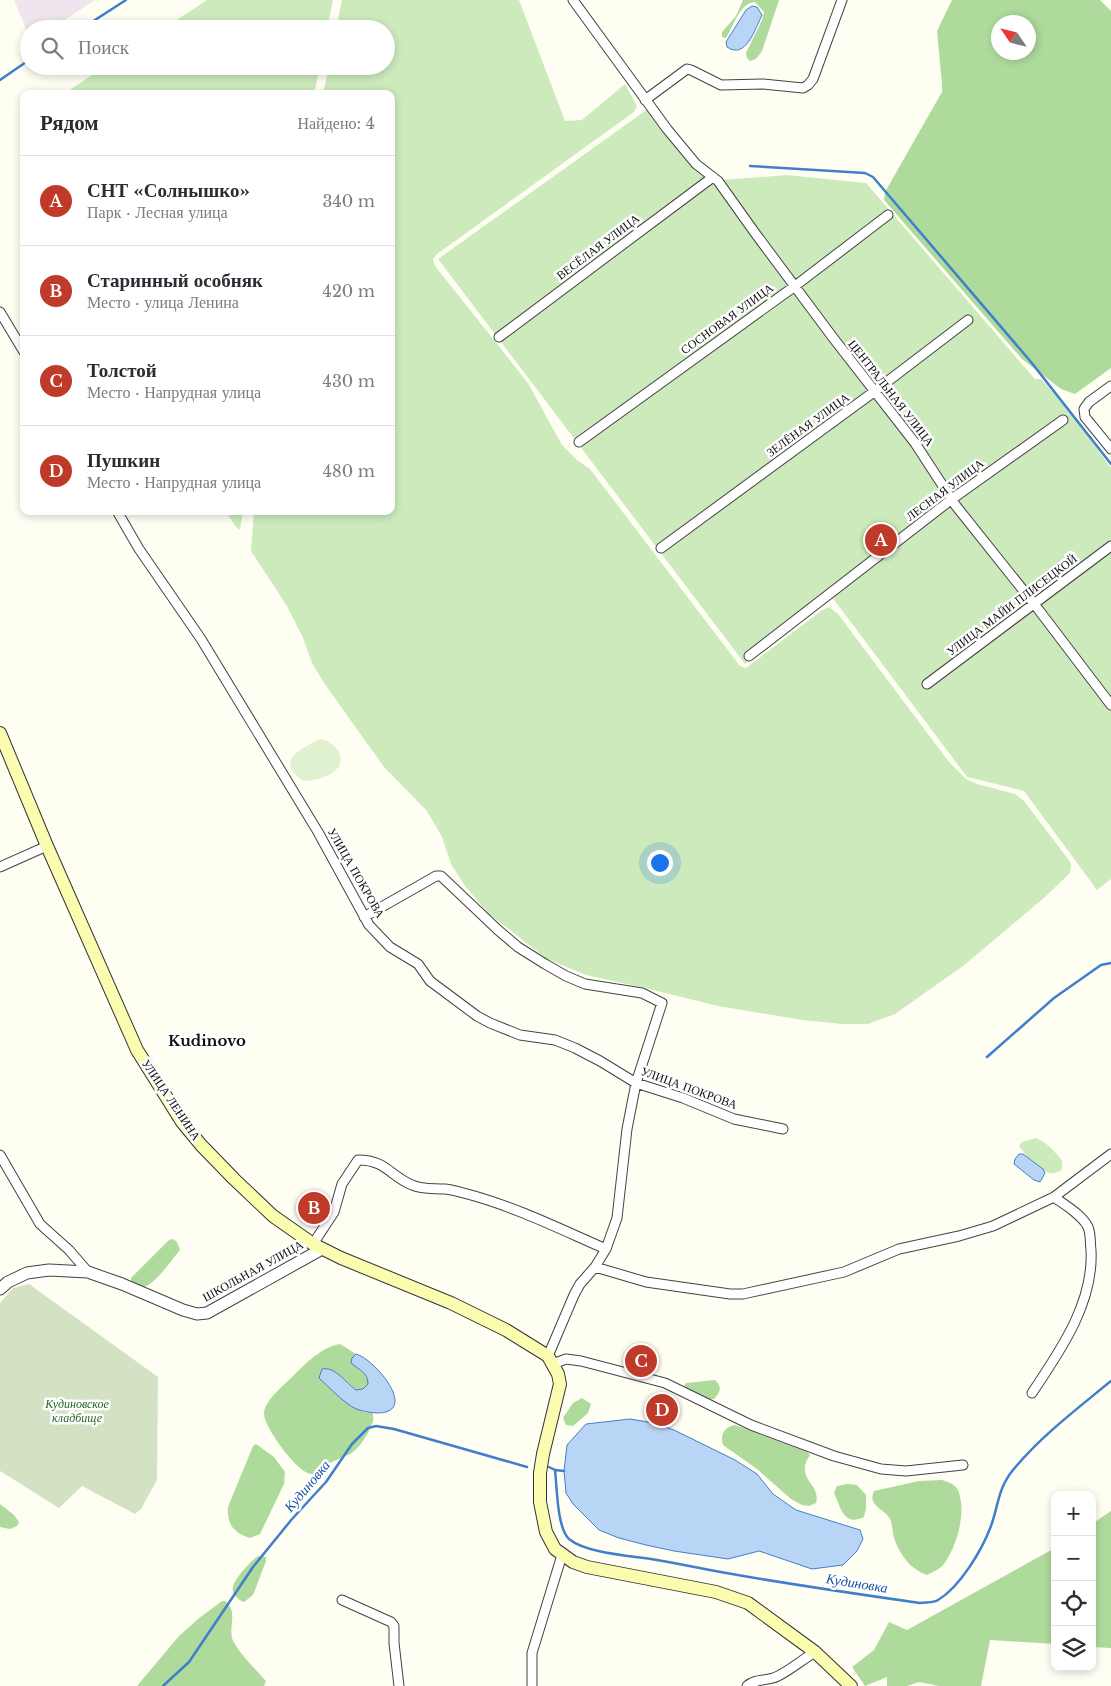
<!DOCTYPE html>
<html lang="ru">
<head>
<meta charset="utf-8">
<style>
	:root { --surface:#fff; --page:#f7f7f7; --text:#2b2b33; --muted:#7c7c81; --line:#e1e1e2; --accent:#bf3a29 }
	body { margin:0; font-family:"Libre Baskerville",serif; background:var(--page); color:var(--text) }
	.controls { position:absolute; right:15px; bottom:15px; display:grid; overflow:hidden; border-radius:10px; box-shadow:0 2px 8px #0003 }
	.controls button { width:45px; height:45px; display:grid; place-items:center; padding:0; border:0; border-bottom:1px solid var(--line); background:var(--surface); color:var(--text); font:25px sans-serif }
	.compass { position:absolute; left:991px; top:15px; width:45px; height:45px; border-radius:50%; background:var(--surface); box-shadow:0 2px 8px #0003; rotate:305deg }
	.you { position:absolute; left:659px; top:862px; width:18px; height:18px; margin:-12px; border:4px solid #fff; border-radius:50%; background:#1a73e8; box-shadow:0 0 0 8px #1a73e833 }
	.badge { display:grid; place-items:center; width:32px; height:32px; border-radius:50%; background:var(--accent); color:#fff; font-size:16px; font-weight:700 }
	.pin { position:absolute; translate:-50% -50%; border:2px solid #fff; box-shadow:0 1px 5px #0006 }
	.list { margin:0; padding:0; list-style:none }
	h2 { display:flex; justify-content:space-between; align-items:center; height:65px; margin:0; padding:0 20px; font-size:21px }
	h2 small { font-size:16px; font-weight:400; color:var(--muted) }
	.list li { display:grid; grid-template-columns:32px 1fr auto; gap:15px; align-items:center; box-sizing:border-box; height:90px; padding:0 20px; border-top:1px solid var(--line) }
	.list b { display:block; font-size:19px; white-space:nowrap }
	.list p { margin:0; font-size:16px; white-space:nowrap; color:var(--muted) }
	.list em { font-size:16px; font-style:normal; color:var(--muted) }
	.icon { flex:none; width:28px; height:28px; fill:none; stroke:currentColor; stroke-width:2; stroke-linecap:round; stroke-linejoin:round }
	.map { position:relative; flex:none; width:1111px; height:1686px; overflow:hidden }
	.search { position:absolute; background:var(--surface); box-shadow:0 2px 8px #0003; left:20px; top:20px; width:375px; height:55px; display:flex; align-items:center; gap:12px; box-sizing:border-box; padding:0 18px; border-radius:28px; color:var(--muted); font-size:19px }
	.panel { position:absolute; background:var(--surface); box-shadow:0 2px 8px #0003; left:20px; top:90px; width:375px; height:425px; border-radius:10px }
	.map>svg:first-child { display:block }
	.industrial { fill:#eee5ee }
	.green { fill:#cdeabd }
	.forest { fill:#aeda9c; fill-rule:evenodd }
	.cemetery { fill:#d3e2c3 }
	.pitch { fill:#dff1ce }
	.water { fill:#b9d5f5; stroke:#417ecc }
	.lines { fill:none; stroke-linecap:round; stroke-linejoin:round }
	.stream { stroke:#417ecc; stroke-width:2.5 }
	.minor-casing { stroke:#434343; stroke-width:11 }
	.tertiary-casing { stroke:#434343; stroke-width:13 }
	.secondary-casing { stroke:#323232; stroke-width:14 }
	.minor { stroke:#fff; stroke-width:9 }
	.tertiary { stroke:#fff; stroke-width:11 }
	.secondary { stroke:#fafdb0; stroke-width:12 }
	.labels { text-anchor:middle; stroke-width:5; stroke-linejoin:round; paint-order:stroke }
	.street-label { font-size:12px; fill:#101010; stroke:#fff }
	.park-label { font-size:12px; font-style:italic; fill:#246820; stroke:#fff }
	.water-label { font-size:14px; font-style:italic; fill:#1a51a1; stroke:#fff }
	.quarter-label { font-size:15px; font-weight:bold; fill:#101010; stroke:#fff }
</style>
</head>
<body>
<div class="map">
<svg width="1111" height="1686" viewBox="0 0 1111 1686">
	<rect width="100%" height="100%" fill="#fffef3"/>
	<path class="industrial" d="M14 0H95L51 29H29V36Z"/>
	<path class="green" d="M207 0H333L327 29H163Z
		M342 0H519L565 121 582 120 625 84 637 106 634 112 437 254 433 259 435 266 528 383 562 445 577 460 590 469 740 666 746 668 821 611 829 607 838 614 949 762 966 779 977 784 1015 794 1024 801 1071 863 1070 873 1045 897 963 966 895 1014 868 1024H842L802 1020 718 1006 645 988 586 975 547 959 488 913 465 886 451 864 442 837 427 811 384 767 324 683 312 663 303 638 287 606 251 551 254 511H391V94H323L329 66H386V29H336Z
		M105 66H320L314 94H64Z
		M652 106 688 152 721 180 787 175 866 183 1021 363 1035 379H1041L1065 405 1111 468V879L1097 890 1024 791 967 777 832 597 745 664 438 259Z
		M226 511H243L240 530 235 526Z
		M1036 1138C1047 1143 1055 1151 1062 1161V1169C1059 1172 1054 1174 1050 1173 1040 1171 1024 1154 1019 1146L1022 1142Z"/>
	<path class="forest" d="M743 0H779L762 51 756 59 750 61 747 58 746 53 762 20 764 12 755 2C739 3 734 26 726 38L722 37V32L736 16Z
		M952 0H1100L1111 11V368L1075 394 1061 389 1022 359 884 200 885 192 942 92V84L937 31ZM998 22H1028V52H998Z
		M173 1239 177 1242 180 1250C169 1263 159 1280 143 1288L131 1283V1278L169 1240Z
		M340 1344 356 1354 352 1358 354 1366C362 1370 368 1375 368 1384L363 1389 356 1390 334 1371 362 1412 373 1413C373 1416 374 1420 372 1424 369 1433 359 1449 350 1454 344 1457 338 1459 332 1462 326 1465 321 1473 313 1474 299 1476 264 1427 264 1414 264 1401 282 1387 291 1378 304 1365 321 1347 340 1344Z
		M715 1380C722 1386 721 1392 714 1399H708L685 1389 684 1386 686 1383Z
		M582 1398 591 1404 588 1413 573 1426 566 1425 563 1418 573 1403Z
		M735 1425 807 1452 810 1455C807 1460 804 1465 805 1471 806 1483 820 1488 816 1503L809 1506 802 1505 791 1499 757 1469 723 1445C720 1435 724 1427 735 1425Z
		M256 1444 274 1457 285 1472 284 1484 260 1534 250 1538C234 1533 227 1525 228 1507L253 1446Z
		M942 1480C948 1482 955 1484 958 1490 967 1511 957 1546 944 1564 940 1569 933 1572 927 1575 910 1569 900 1555 894 1538 892 1532 893 1525 890 1519 885 1509 867 1506 874 1491L919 1481Z
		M847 1484 857 1485 866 1495V1508L864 1517C844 1527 841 1508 834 1493L837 1486Z
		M0 1504 14 1515 19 1522 17 1526 10 1529 0 1527Z
		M1111 1511V1648L1092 1647V1524Z
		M1055 1548V1644L990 1640 981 1686H939L919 1682 907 1686H887V1677L865 1686 852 1667 874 1650 889 1622 907 1630Z
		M258 1556 266 1557V1561L253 1595 244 1602C238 1600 231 1594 233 1587 235 1578 251 1561 258 1556Z
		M222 1601H225C238 1611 229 1624 232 1638 235 1649 258 1672 266 1681L264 1686H137L179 1636 198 1619Z"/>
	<path class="cemetery" d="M29 1284 158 1377 157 1480 141 1509 135 1514 82 1486 59 1508 0 1471V1303L13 1288Z"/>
	<path class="pitch" d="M320 739C331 740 346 754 339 766 334 776 314 781 304 781 273 761 301 749 320 739Z"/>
	<path class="water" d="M752 6 757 7 762 15C755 29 746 60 727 47L726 42 746 10Z
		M1019 1154H1023L1043 1169 1045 1173 1040 1182 1034 1180 1014 1164 1015 1159Z
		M356 1354C375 1359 420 1413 377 1413 366 1412 357 1411 348 1404 338 1397 329 1387 319 1378L322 1369C335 1366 346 1383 356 1390L363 1389 368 1384C368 1372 359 1370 351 1363L352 1358Z
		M630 1419 654 1423 674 1430 735 1460 757 1474 773 1494 796 1510 860 1530 863 1539 857 1551 843 1565 812 1569 759 1551 728 1559 674 1551 646 1545 619 1538 599 1530 573 1504 566 1493 564 1471 567 1445 586 1424Z"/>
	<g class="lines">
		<path class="stream" d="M81 29 126 0
			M0 80 29 60
			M750 166 865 173 873 177 1031 362 1111 464
			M987 1057 1054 998 1101 965 1111 963
			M549 1467 555 1470C557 1487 557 1528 569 1539 587 1554 635 1556 657 1560 682 1564 707 1570 732 1574 794 1585 857 1594 920 1603 925 1602 934 1603 938 1600 960 1587 982 1550 991 1526 998 1507 998 1488 1013 1470 1041 1436 1077 1409 1111 1381
			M555 1470 564 1471
			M163 1686 189 1662 253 1567 292 1519 326 1482 352 1444 368 1428 376 1426 394 1429 527 1467"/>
		<defs>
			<path id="minor" d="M573 0 667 129 696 164 718 181 755 233 834 339 915 443 956 506 1035 605 1111 705
				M645 100 687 69 691 70 721 85 763 84 803 88 808 85 813 79 842 0
				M0 312 24 352
				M499 337 713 177
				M1111 386 1089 402 1084 409 1085 417 1111 449
				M579 442 795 286 888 215
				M117 511 139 549 201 639 318 832 369 925 390 947 418 964 430 981 477 1016 490 1023 520 1035 555 1040 575 1048 600 1061 636 1083 683 1098 734 1119 783 1129
				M661 548 875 391 968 320
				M749 656 952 499 1063 420
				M927 684 1111 546
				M0 867 47 846
				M364 917 436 876H441L498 930 518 947 545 964 566 976 585 984 642 993 662 1003 636 1083 627 1129 617 1218 606 1249 595 1267 580 1284 574 1295 548 1356
				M0 1155 40 1224 69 1250 88 1272
				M313 1244 334 1212 342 1184 358 1160C386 1160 390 1176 412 1185 423 1190 434 1188 445 1189 454 1190 463 1193 471 1195 518 1208 562 1230 606 1249
				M595 1267 646 1282 730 1294H743L844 1272 899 1249 959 1236 993 1226 1054 1197 1111 1154
				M553 1364 566 1359 581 1361 665 1383 751 1425 834 1456 881 1469 906 1471 963 1465
				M1032 1393C1060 1351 1094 1303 1091 1250 1090 1243 1091 1234 1088 1227 1082 1215 1065 1205 1054 1197
				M342 1600 391 1622 394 1626V1643L399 1686
				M532 1686V1653L562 1555
				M747 1686C755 1679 763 1681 773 1678 784 1675 803 1659 815 1652"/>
			<path id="tertiary" d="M0 1289 8 1282 27 1273 49 1270 88 1272 122 1284 183 1310 197 1314 207 1313 322 1249"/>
			<path id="secondary" d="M0 733 47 846 137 1050 182 1122 201 1145 234 1179 273 1216 313 1244 341 1258 451 1303 506 1330 548 1356 558 1374 560 1384 543 1454 540 1473V1502L546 1532 555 1549 573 1562 587 1567 716 1592 748 1603 815 1652 851 1686"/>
		</defs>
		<use href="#minor" class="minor-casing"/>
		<use href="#tertiary" class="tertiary-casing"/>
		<use href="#secondary" class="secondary-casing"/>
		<use href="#minor" class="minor"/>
		<use href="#tertiary" class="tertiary"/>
		<use href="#secondary" class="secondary"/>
	</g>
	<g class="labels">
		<g class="street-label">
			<text transform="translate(598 247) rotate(-37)" y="4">ВЕСЁЛАЯ УЛИЦА</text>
			<text transform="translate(727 319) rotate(-36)" y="4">СОСНОВАЯ УЛИЦА</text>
			<text transform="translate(891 393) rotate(52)" y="4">ЦЕНТРАЛЬНАЯ УЛИЦА</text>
			<text transform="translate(808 425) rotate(-36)" y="4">ЗЕЛЁНАЯ УЛИЦА</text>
			<text transform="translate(945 490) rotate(-37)" y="4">ЛЕСНАЯ УЛИЦА</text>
			<text transform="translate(1012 605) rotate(-37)" y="4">УЛИЦА МАЙИ ПЛИСЕЦКОЙ</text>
			<text transform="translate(356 873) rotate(60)" y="4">УЛИЦА ПОКРОВА</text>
			<text transform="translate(689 1088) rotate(20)" y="4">УЛИЦА ПОКРОВА</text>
			<text transform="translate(171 1100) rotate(56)" y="4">УЛИЦА ЛЕНИНА</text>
			<text transform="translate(253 1271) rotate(-29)" y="4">ШКОЛЬНАЯ УЛИЦА</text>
		</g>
		<g class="park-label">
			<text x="77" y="1408">Кудиновское<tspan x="77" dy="14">кладбище</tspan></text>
		</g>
		<g class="water-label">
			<text transform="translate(307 1486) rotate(-50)" y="5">Кудиновка</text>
			<text transform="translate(857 1583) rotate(9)" y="5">Кудиновка</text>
		</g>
		<g class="quarter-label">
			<text x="207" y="1046">Kudinovo</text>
		</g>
	</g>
</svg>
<div class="controls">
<button>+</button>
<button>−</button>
<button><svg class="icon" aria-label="locate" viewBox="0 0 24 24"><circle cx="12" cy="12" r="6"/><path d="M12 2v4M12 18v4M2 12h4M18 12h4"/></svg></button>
<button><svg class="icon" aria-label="layers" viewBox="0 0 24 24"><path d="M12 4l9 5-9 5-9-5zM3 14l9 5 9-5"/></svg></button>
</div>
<svg class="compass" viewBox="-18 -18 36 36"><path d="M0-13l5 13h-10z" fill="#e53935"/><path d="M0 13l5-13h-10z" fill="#7c7c81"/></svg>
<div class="you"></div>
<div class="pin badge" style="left:881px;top:540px">A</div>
<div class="pin badge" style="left:314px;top:1208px">B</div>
<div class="pin badge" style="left:641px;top:1361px">C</div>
<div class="pin badge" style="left:662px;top:1410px">D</div>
<div class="search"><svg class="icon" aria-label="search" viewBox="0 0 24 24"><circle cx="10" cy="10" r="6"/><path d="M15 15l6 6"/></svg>Поиск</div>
<section class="panel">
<h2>Рядом<small>Найдено: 4</small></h2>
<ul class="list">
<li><span class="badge">A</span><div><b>СНТ «Солнышко»</b><p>Парк · Лесная улица</p></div><em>340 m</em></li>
<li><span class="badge">B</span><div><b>Старинный особняк</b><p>Место · улица Ленина</p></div><em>420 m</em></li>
<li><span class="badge">C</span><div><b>Толстой</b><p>Место · Напрудная улица</p></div><em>430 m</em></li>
<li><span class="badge">D</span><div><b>Пушкин</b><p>Место · Напрудная улица</p></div><em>480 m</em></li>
</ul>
</section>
</div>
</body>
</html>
